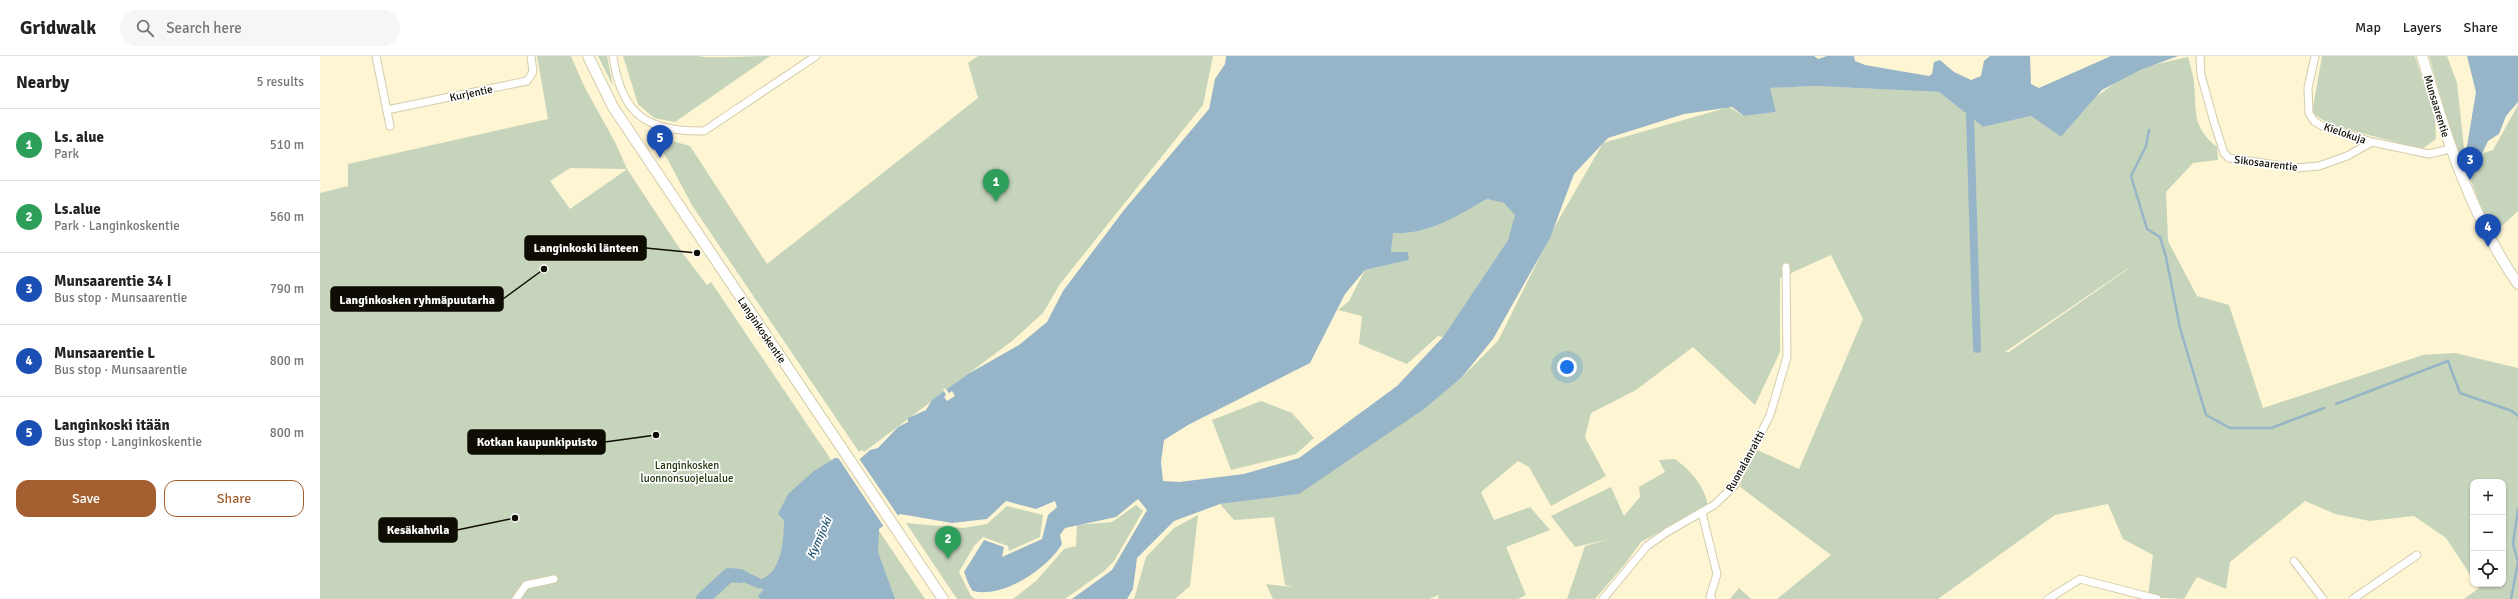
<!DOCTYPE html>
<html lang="en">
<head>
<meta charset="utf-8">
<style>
	:root { --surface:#fff; --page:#f6f6f6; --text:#222; --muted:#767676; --line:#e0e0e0; --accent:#a35f30 }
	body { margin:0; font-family:Signika,sans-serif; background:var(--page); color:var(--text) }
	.controls { position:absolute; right:12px; bottom:12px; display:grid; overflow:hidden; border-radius:8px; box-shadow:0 1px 3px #0004 }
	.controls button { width:36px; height:36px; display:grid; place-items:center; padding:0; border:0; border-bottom:1px solid var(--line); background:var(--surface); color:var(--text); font:20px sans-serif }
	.you { position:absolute; left:1247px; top:311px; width:14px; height:14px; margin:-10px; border:3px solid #fff; border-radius:50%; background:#1a73e8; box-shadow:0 0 0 6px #1a73e833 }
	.badge { display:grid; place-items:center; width:26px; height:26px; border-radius:50%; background:var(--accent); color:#fff; font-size:13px; font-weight:700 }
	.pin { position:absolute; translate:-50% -33px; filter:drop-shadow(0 1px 2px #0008) }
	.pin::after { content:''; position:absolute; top:21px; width:14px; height:12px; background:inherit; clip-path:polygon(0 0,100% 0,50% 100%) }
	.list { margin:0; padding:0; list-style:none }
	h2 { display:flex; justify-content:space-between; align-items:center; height:52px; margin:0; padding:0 16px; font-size:17px }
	h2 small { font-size:13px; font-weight:400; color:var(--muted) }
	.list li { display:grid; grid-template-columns:26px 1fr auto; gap:12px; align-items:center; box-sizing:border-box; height:72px; padding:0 16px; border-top:1px solid var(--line) }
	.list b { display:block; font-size:15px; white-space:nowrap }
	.list p { margin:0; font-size:13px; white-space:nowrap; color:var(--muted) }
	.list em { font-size:13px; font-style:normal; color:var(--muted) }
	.actions { display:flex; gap:8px; padding:12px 16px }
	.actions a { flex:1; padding:9px 0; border:1px solid var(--accent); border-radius:12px; text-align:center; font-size:14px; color:var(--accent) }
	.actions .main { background:var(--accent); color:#fff }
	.icon { flex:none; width:22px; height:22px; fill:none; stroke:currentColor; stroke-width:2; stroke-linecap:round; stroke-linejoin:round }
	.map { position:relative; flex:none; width:2198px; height:543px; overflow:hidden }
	header { display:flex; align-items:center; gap:24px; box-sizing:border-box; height:56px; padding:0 20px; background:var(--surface); border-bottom:1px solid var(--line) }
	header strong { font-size:19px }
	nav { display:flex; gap:22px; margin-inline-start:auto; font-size:14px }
	.search { width:280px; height:36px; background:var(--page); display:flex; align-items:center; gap:10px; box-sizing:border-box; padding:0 14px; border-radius:22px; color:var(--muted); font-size:15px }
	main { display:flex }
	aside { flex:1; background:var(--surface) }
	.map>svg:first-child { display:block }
	.green { fill:#c6d4bb; fill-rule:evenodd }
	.water { fill:#97b5c8; fill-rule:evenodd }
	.pier { fill:#fef5d3 }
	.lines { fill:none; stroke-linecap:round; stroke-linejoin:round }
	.stream { stroke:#97b5c8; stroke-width:2.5 }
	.canal { stroke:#97b5c8; stroke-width:8 }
	.river { stroke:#97b5c8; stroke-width:14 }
	.street-casing { stroke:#d5ccab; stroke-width:9 }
	.secondary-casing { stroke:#d5ccab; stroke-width:12 }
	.street { stroke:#fff; stroke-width:7 }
	.secondary { stroke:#fff; stroke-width:10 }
	.labels { text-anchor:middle; stroke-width:3.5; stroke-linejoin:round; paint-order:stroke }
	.street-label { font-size:11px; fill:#0f0c03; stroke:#fff }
	.park-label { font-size:11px; fill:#21370a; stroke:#fff }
	.water-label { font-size:12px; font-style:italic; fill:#1f5370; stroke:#fff }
	.leader { fill:none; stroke:#0f0c03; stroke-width:1.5 }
	.callout-dot { fill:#0f0c03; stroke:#fff; stroke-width:1.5 }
	.callout { fill:#0f0c03; stroke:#0f0c03; stroke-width:1.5 }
	.callout-label { font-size:12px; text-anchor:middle; font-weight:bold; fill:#fff }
</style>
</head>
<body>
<header>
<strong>Gridwalk</strong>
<div class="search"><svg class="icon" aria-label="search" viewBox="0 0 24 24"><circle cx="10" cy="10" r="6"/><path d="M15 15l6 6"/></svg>Search here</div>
<nav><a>Map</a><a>Layers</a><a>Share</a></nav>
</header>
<main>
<aside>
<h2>Nearby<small>5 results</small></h2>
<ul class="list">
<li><span class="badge" style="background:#2e9e5b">1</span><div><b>Ls. alue</b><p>Park</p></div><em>510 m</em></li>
<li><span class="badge" style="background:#2e9e5b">2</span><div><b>Ls.alue</b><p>Park · Langinkoskentie</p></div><em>560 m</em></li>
<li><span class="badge" style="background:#1a4fb4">3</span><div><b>Munsaarentie 34 I</b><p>Bus stop · Munsaarentie</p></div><em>790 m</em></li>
<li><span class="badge" style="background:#1a4fb4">4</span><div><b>Munsaarentie L</b><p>Bus stop · Munsaarentie</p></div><em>800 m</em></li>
<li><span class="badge" style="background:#1a4fb4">5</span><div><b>Langinkoski itään</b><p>Bus stop · Langinkoskentie</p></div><em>800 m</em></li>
</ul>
<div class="actions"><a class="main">Save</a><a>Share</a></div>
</aside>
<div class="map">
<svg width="2198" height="543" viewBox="0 0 2198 543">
	<rect width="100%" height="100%" fill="#fef5d3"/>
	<path class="green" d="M217 0H251L264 30 296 88 307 113 364 199 387 229 391 226 605 543H0V137L28 130V108L228 63ZM250 112 306 113V114L250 153 230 125Z
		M278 0H287L293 30Z
		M303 0H378C386 3 437 0 450 0L355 66 334 62 318 48Z
		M658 0H893L883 49 740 228 723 257 692 285 544 396 542 394 539 396 373 151 348 104 331 79 370 90 447 208 658 42 648 7Z
		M2002 0H2095L2115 62 2116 83 2102 93 2011 69 1992 57Z
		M2109 0H2127L2137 27 2145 101 2138 102Z
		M1868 1C1870 9 1873 18 1874 26 1877 56 1871 70 1897 91L1898 104 1873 107 1846 136 1848 185 1877 240 1909 249 1943 352 2103 299 2135 297 2198 312V543H2144L2159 532 2156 528H2183V426H2153V523L2126 482 2094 460 2050 465 2015 458 1985 445 1910 506 1906 533 1877 521 1864 543 1828 541 1833 499 1803 483 1788 448 1735 459 1618 543H1457L1511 499 1420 431 1433 392 1479 413 1543 263 1511 199 1460 222V296L1435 349 1373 291 1316 334 1271 357 1265 381 1286 420 1231 450 1209 411 1198 405 1161 436 1174 464 1210 451 1230 474 1186 491 1206 539 1198 543H1118L1119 539 1109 543H953L946 528 973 531 965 529 954 461 914 464 900 448 979 438 1142 321 1178 285 1235 170 1283 87 1409 51 1424 60 1456 56 1449 32 1495 30 1619 36 1663 71 1711 60 1741 81 1776 41 1814 13ZM1808 213 1689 296H1685L1807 213Z
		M2198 49V155L2172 179C2160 154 2155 128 2141 104L2173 94Z
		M1167 143 1184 147 1196 159 1188 184 1123 281 1118 280 1087 308 1039 288 1042 260 1018 254 1029 245 1045 214 1089 204 1071 196 1072 177C1109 179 1137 160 1167 143Z
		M941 345 972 357 994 382 976 398 911 414 892 364Z
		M1355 403C1371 415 1385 430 1388 450L1321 486 1305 508 1275 543H1247L1265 490 1290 483 1255 491 1231 460 1291 431 1304 460 1320 441 1319 431 1345 416 1339 404Z
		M816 449 823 455 794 505 783 516 745 543H693L716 525 744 493 756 490 757 469 792 466Z
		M687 450 723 459 720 481 689 495 688 490 663 481 654 490 639 516 651 540 655 543H637L586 467 643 472 667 468Z
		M878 459 870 530 855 543H814L826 501 854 472Z
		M1419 532 1431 543H1410Z"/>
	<path class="water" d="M906 0H1494L1498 3 1507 0H1534L1535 5 1545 9 1609 20 1612 18 1614 6 1620 4 1634 16 1651 24 1661 20 1664 5 1670 0H1710L1711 28 1719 32 1791 0H1858L1820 14 1782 34 1741 81 1711 60 1663 71 1619 36 1495 30 1450 32 1456 56 1424 60 1412 51 1364 58 1288 82 1254 118 1230 182 1173 283 1142 321 1104 353 979 438 900 448 854 465 817 502 813 533 807 543H752L792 514 827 454 818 443 796 461 745 472 740 479 742 488C728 512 683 543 653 535 649 531 646 521 644 516L664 484 684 491 682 501 722 483 728 459 737 451 735 445 716 453 686 445 667 463 632 467 580 458 559 473 558 496 575 543H440L438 540 444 533 437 532 419 524 423 514 441 523C462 517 464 482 464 464L458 458 468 438 494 415 515 402 540 403 550 394 558 392 578 371 588 366V362L606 354 612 344 648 318 699 289 727 266 743 235 804 154 889 53 895 23 905 8ZM1167 143 1184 147 1195 159 1188 184 1123 281 1077 330 979 402 924 418 859 426 843 425 841 406 844 384 868 369 990 307 1025 238 1045 214 1089 204 1088 196H1071L1073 177C1109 179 1137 160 1167 143Z
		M2147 0H2198V46L2186 60 2179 78 2168 85 2160 102 2154 104 2146 96 2156 36Z"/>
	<path class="pier" d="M625 332 629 337 632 335 635 340 627 345 624 341 626 339 623 333Z
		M517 400 538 401 579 461 564 471Z"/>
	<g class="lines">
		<path class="stream" d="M1829 74 1826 90 1811 120 1827 173 1840 181 1846 201 1860 272 1886 359 1910 372H1951L2004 352
			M2016 348 2128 305 2140 337 2192 355 2198 360
			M2198 453 2193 488 2198 506
			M2191 543 2198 507"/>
		<path class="canal" d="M1650 60 1657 293"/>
		<path class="river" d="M383 543 409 519 420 520"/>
		<defs>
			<path id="street" d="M56 0 70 70
				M293 0C301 59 327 76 384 75L496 0
				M1880 0 1881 19 1894 66 1904 97 1909 102 1976 112 1999 110 2027 100 2052 86 2109 98 2130 93
				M1995 0 1988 32 1989 57 1994 65 2002 70 2052 86
				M67 54 207 25 213 16 211 0
				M1382 457 1397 518 1390 541 1392 543
				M1974 505 2003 543
				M196 543 206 529 234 523
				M1283 543 1327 490 1347 476 1394 449 1415 429 1450 359 1467 301 1466 211
				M1728 543 1760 523 1837 543
				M2033 543 2097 499"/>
			<path id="secondary" d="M268 0 293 51 623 543
				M2102 0C2126 80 2150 159 2198 228"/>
		</defs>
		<use href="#street" class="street-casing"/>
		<use href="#secondary" class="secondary-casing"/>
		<use href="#street" class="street"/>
		<use href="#secondary" class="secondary"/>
	</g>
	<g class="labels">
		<g class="street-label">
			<text transform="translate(151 37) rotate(-12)" y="4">Kurjentie</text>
			<text transform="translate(2117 50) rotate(73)" y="4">Munsaarentie</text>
			<text transform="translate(2025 77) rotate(19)" y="4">Kielokuja</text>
			<text transform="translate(1946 107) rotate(7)" y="4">Sikosaarentie</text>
			<text transform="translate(442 274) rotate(56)" y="4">Langinkoskentie</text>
			<text transform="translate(1425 405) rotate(-61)" y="4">Ruonalanraitti</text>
		</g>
		<g class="park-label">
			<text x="367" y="413">Langinkosken<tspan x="367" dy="13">luonnonsuojelualue</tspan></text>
		</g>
		<g class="water-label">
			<text transform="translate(499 482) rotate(-66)" y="4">Kymijoki</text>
		</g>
	</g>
	<path class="leader" d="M377 197L326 192M224 213L183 243M336 379L285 386M195 462L137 474"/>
	<g class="callout-dot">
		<circle cx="377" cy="197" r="4"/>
		<circle cx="224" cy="213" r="4"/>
		<circle cx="336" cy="379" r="4"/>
		<circle cx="195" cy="462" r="4"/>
	</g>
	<g class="callout">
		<rect x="205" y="180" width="121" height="24" rx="4"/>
		<rect x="11" y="231" width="172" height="24" rx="4"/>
		<rect x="148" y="374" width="137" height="24" rx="4"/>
		<rect x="59" y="462" width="78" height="24" rx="4"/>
	</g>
	<g class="callout-label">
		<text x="266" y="196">Langinkoski länteen</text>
		<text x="97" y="248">Langinkosken ryhmäpuutarha</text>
		<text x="217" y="390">Kotkan kaupunkipuisto</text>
		<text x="98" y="478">Kesäkahvila</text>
	</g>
</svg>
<div class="controls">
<button>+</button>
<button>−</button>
<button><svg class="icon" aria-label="locate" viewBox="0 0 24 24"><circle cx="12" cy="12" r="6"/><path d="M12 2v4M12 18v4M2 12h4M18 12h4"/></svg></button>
</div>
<div class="you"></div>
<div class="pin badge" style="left:676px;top:146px;background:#2e9e5b">1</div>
<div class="pin badge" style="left:628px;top:503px;background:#2e9e5b">2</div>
<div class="pin badge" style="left:2150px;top:124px;background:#1a4fb4">3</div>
<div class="pin badge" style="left:2168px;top:191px;background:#1a4fb4">4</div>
<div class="pin badge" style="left:340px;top:102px;background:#1a4fb4">5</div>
</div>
</main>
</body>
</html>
